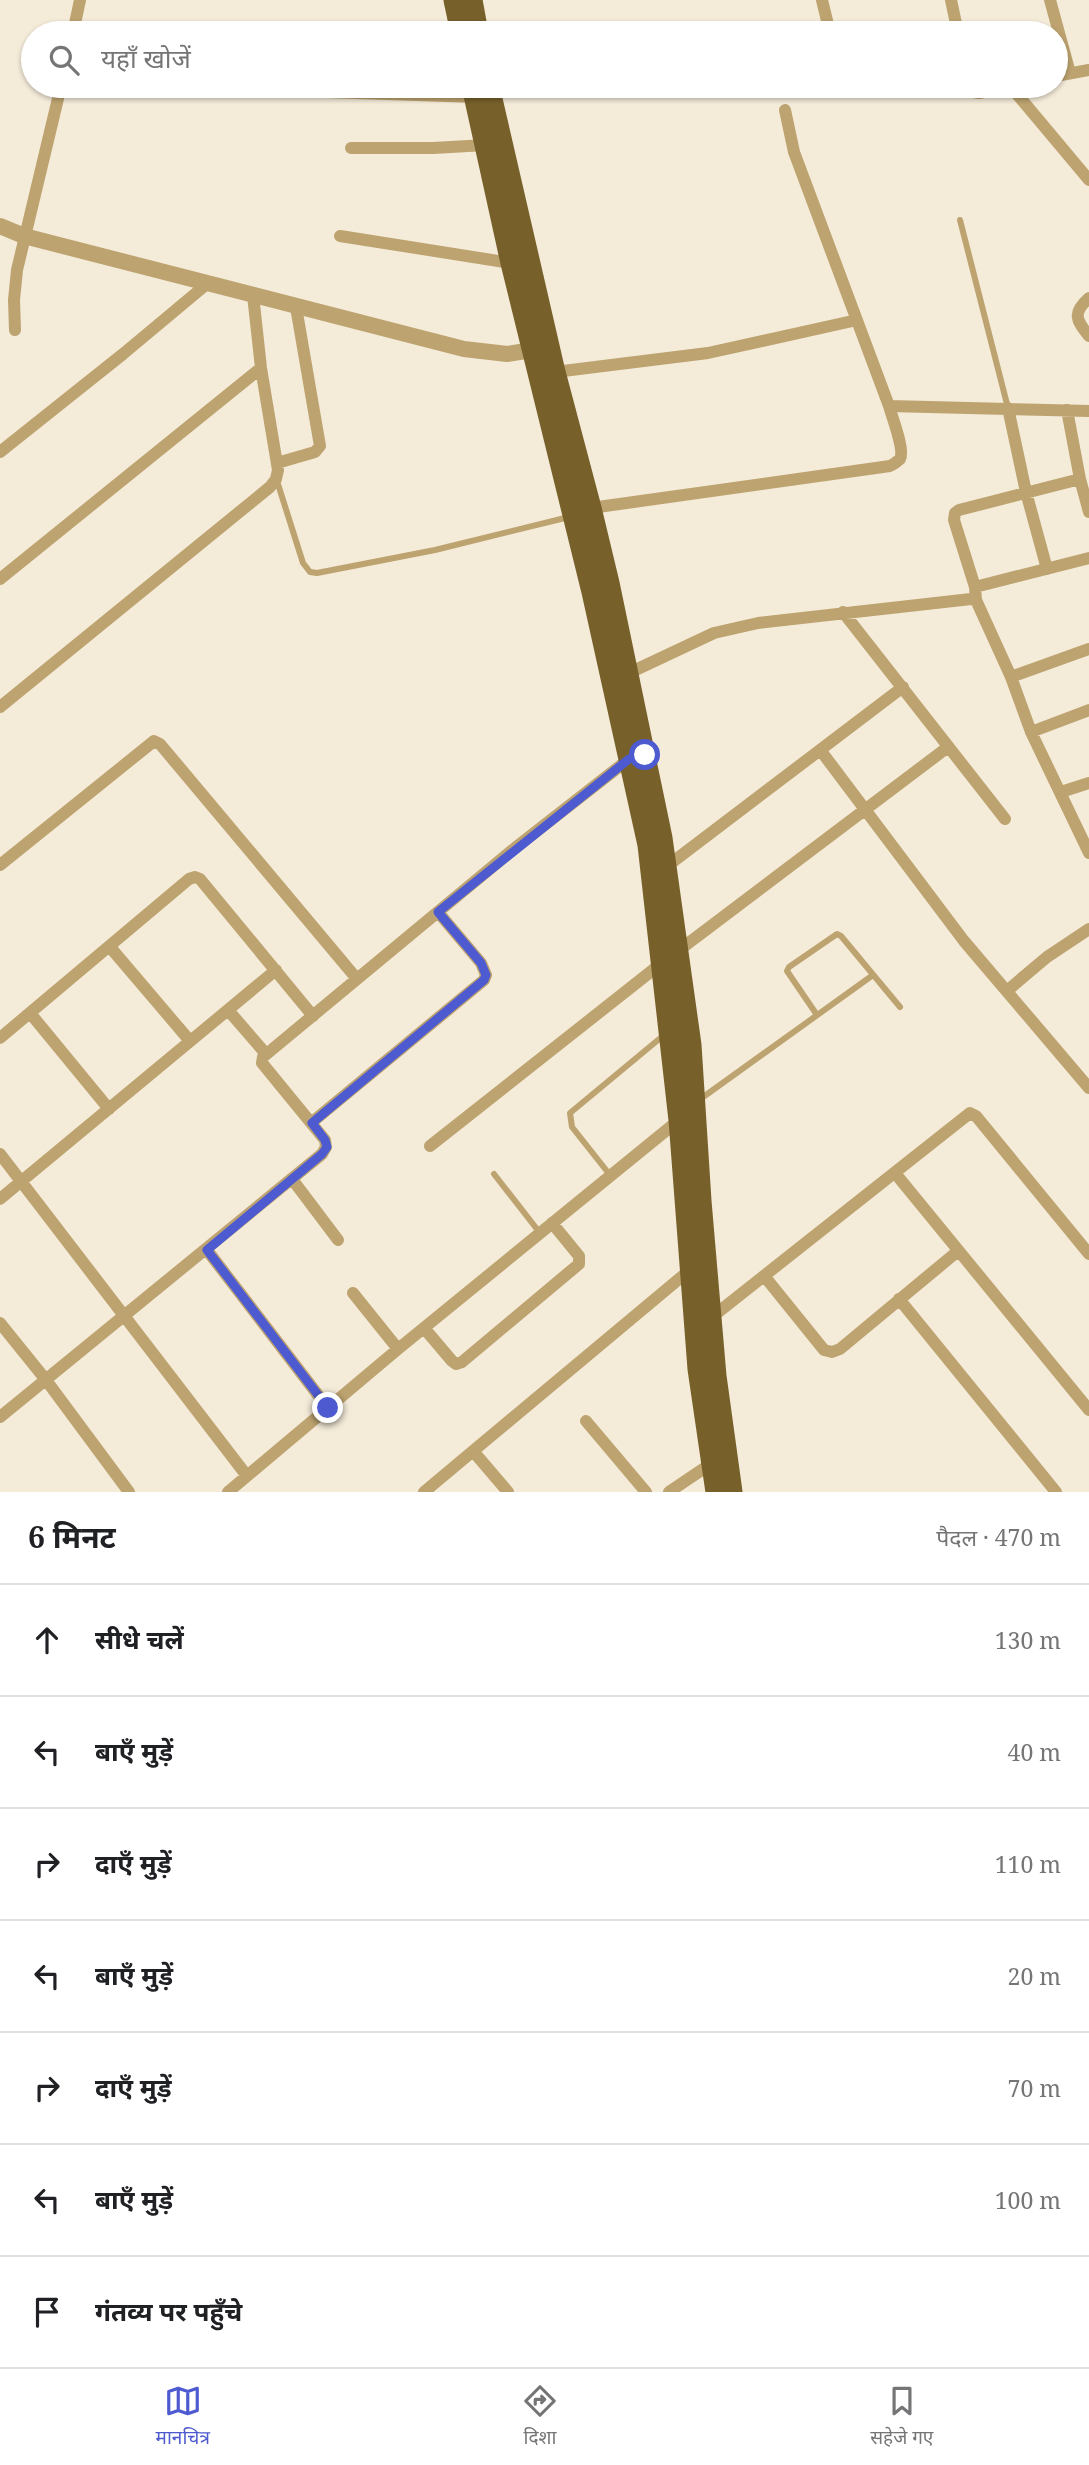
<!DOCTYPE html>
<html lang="hi">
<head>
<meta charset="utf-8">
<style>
	:root { --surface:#fff; --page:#f6f6f6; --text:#202124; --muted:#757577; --line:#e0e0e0; --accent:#4d5ad0 }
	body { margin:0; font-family:"Noto Serif","Noto Sans Devanagari",serif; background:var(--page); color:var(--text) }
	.stop { position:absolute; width:21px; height:21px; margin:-16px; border:5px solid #4d5ad0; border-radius:50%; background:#fff }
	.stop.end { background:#4d5ad0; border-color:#fff; box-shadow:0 2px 7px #0008 }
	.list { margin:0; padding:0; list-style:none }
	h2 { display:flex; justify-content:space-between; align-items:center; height:91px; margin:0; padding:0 28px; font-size:30px }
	h2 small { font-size:23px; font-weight:400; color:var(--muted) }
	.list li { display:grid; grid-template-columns:46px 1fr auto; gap:21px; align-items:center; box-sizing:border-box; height:112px; padding:0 28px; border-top:2px solid var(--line) }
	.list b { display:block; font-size:26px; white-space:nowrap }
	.list em { font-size:23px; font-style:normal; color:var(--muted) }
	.icon { flex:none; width:38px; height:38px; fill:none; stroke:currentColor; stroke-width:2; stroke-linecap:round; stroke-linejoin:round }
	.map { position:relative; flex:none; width:1089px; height:1492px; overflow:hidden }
	.search { position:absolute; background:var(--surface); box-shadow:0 2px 5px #0004; left:21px; right:21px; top:21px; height:77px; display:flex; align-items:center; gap:18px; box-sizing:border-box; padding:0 24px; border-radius:38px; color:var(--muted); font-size:26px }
	.sheet { height:875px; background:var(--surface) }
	nav { display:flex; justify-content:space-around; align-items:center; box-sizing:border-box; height:98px; border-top:2px solid var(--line); background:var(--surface); font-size:19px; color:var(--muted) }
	nav a { display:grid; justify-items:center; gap:4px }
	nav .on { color:var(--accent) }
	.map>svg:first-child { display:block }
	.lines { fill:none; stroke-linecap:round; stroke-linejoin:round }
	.service { stroke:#bda36f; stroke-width:6 }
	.minor { stroke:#bda36f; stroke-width:12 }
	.tertiary { stroke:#bda36f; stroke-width:16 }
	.trunk { stroke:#77602a; stroke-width:21 }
	.route { stroke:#4d5ad0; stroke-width:9 }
</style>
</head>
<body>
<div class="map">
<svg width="1089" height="1492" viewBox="0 0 1089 1492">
	<rect width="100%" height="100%" fill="#f4ebd9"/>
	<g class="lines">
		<path class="service" d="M960 220 1008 408
			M277 481 303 563 310 572 317 573 435 550 569 517
			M817 1015 787 971 789 967 837 934 841 936 900 1007
			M699 1100 873 975
			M494 1174 540 1233
			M610 1175 572 1127 570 1113 664 1035"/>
		<path class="minor" d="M822 0 830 33
			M951 0 958 33
			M1050 0 1070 73
			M73 33 80 0
			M1056 76 1089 70
			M842 86V90
			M968 86 973 92 979 93 1014 86
			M1011 87 1089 180
			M239 89 475 97
			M351 148H433L486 145
			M340 236 511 263
			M1089 298C1072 313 1076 320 1089 336
			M15 330 14 300 17 270 61 86
			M555 372 708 353 857 320
			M889 406 1089 411
			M1008 408 1026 492 1047 569
			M1067 410 1080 479 1089 512
			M0 452 123 354 208 283
			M277 463 315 452 320 446 296 307
			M1080 479 959 510 955 513 954 520 975 587 976 600 1011 677 1031 732 1089 853
			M591 508 890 466C894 464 897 462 900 459 905 450 892 417 889 406L794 152 785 110
			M0 579 261 368
			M975 587 1089 558
			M843 612 1005 819
			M629 673 714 633 758 623 971 599 976 600
			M1011 677 1089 649
			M0 707 270 487 276 479 278 470 261 368 253 295
			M1031 732 1089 710
			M821 751 964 941 1089 1088
			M1061 792 1089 783
			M0 865 154 741 160 744 357 979
			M666 867 903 687
			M110 947 190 1041
			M678 951 948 747
			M1008 990 1047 957 1089 929
			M228 1010 266 1054
			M30 1013 109 1109
			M0 1038 189 879 195 877 200 879 313 1016
			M311 1123 484 980 486 975 481 963 438 912
			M430 1146 663 962
			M0 1154 247 1476
			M895 1173 1089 1410
			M292 1179 338 1240
			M0 1199 276 970
			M207 1250 328 1408
			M765 1277 824 1350 832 1352 840 1349 958 1251
			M353 1293 398 1349
			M899 1299 1056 1492
			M712 1317 970 1113 976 1116 1089 1254
			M0 1323 46 1380 129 1492
			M424 1328 452 1361 456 1364 462 1362 579 1264V1256L552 1223
			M0 1417 322 1154 326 1147 325 1140 262 1063 263 1057 515 848 629 759 634 758
			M586 1421 646 1492
			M473 1451 508 1492
			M228 1492 398 1349 679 1120
			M424 1492 691 1269
			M669 1492 715 1461"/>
		<path class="tertiary" d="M0 226 24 236 464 349 507 354 544 348"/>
		<path class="trunk" d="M454 0 461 33
			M472 0 478 33
			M472 86 511 263 592 592 648 845 679 1120 698 1369 716 1492
			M489 86 555 372 591 508 609 583 662 838 691 1045 701 1201 716 1376 732 1492"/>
	</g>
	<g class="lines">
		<path class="route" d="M328 1408 207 1250 322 1154 327 1147 325 1140 312 1123 484 980 486 975 481 963 438 912 629 759 645 755"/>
	</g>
</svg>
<div class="stop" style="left:645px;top:755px"></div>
<div class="stop end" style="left:328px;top:1408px"></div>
<div class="search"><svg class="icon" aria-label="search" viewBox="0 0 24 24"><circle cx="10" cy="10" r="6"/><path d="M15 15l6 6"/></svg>यहाँ खोजें</div>
</div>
<section class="sheet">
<h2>6 मिनट<small>पैदल · 470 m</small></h2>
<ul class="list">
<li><svg class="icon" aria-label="ahead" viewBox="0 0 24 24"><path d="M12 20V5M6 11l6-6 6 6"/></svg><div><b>सीधे चलें</b></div><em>130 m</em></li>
<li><svg class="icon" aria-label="left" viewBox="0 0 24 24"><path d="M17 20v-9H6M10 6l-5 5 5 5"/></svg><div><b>बाएँ मुड़ें</b></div><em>40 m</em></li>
<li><svg class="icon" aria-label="right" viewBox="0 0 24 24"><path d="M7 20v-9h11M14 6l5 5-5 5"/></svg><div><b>दाएँ मुड़ें</b></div><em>110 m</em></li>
<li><svg class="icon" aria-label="left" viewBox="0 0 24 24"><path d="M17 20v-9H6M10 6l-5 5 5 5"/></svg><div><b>बाएँ मुड़ें</b></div><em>20 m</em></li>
<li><svg class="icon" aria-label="right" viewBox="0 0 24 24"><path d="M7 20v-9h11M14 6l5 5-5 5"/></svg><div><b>दाएँ मुड़ें</b></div><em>70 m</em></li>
<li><svg class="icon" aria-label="left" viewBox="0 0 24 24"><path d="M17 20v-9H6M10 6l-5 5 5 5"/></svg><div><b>बाएँ मुड़ें</b></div><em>100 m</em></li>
<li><svg class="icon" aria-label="arrive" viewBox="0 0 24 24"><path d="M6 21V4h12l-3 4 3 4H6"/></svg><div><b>गंतव्य पर पहुँचे</b></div></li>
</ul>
</section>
<nav>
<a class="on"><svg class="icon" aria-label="map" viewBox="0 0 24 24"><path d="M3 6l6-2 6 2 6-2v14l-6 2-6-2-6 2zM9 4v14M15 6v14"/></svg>मानचित्र</a>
<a><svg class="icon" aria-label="directions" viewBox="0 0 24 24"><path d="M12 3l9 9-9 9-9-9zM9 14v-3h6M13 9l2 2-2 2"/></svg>दिशा</a>
<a><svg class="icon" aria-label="saved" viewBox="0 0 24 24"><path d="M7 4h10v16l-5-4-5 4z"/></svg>सहेजे गए</a>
</nav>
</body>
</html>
